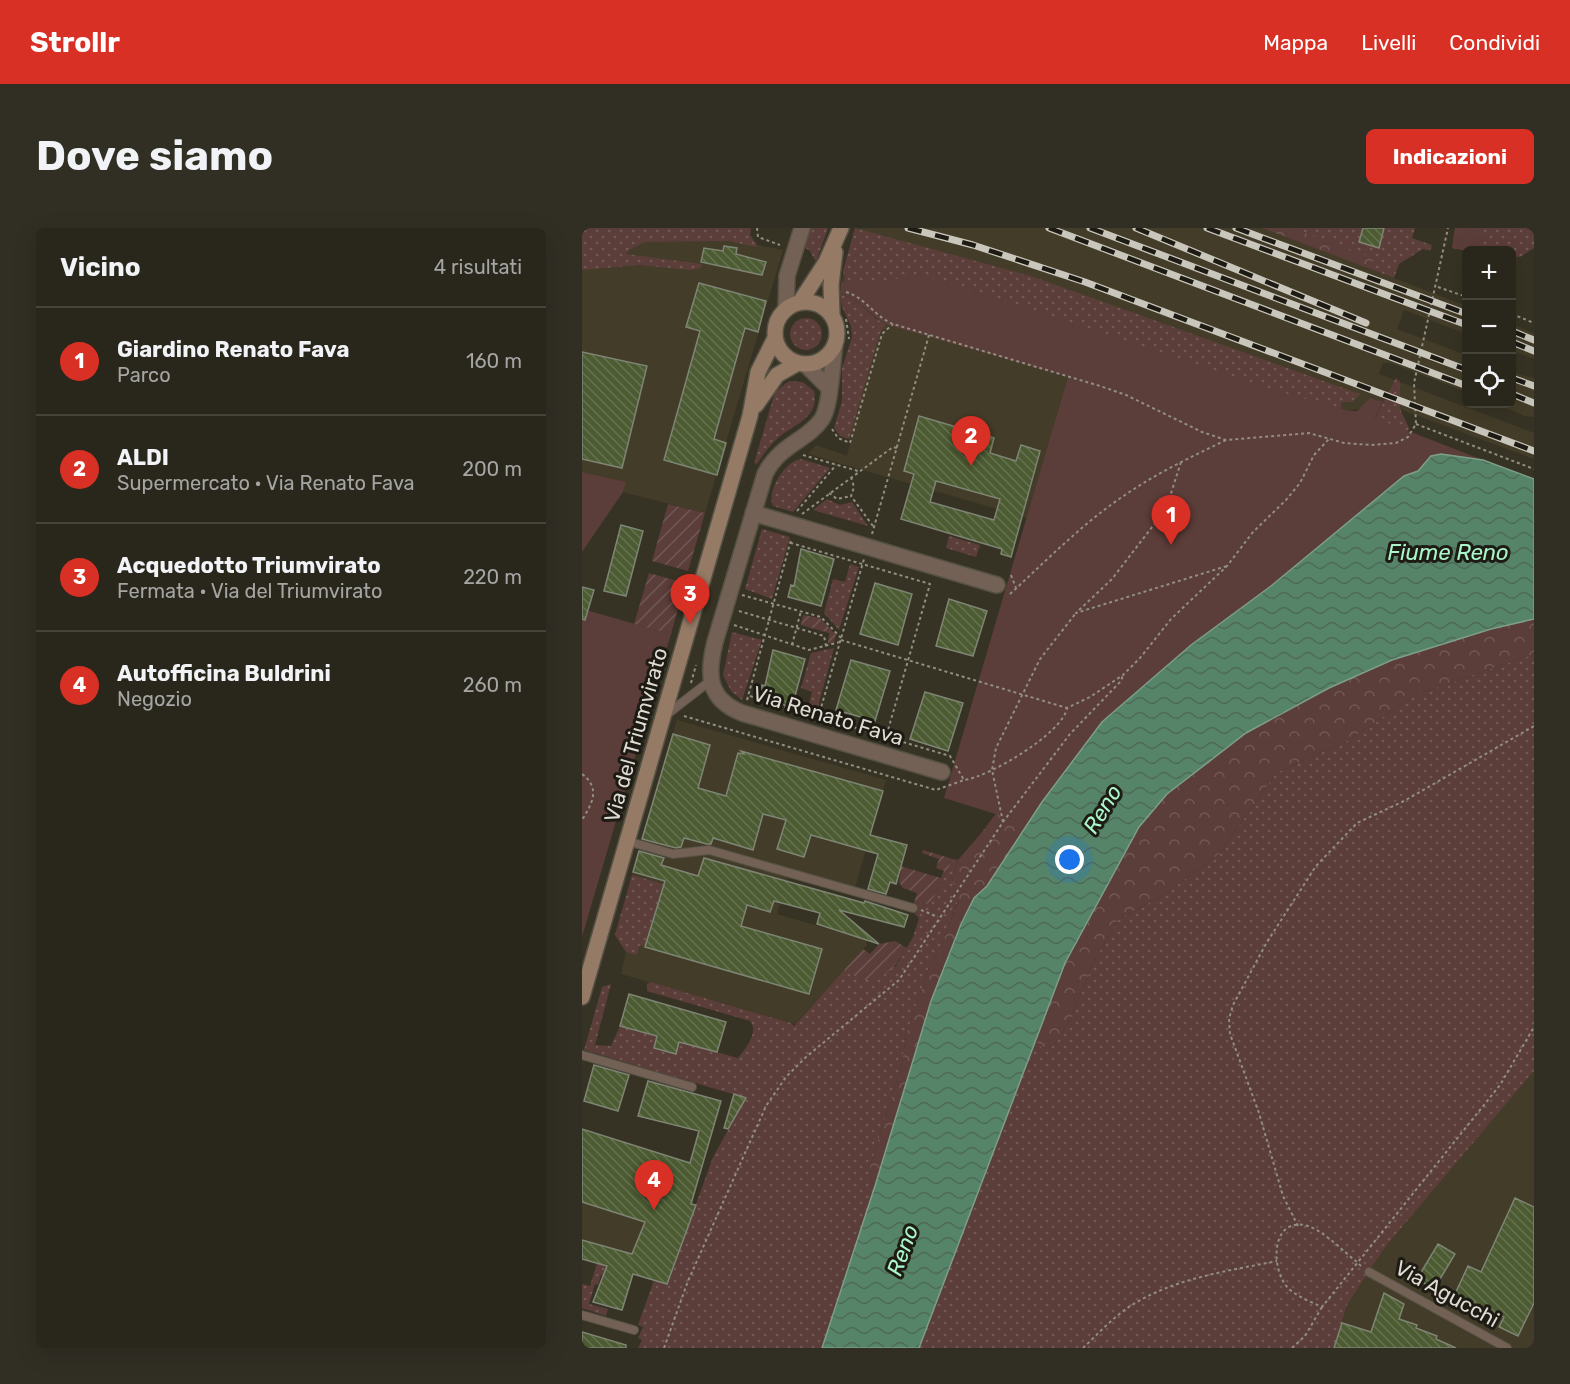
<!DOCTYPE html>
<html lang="it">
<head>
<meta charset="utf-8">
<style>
	:root { --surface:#29261b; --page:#312e24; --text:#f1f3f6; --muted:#a5a5a3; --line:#45433a; --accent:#d93025 }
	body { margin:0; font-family:Rubik,sans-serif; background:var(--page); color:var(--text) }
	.controls { position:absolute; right:18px; top:18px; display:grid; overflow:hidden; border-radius:9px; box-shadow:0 6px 24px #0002 }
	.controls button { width:54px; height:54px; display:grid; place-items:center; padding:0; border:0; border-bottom:2px solid var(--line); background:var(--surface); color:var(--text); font:30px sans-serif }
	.you { position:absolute; left:488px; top:632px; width:21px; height:21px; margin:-15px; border:4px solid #fff; border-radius:50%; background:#1a73e8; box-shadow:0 0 0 9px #1a73e833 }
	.badge { display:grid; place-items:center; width:39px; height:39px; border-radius:50%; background:var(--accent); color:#fff; font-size:20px; font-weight:700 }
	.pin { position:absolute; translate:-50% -50px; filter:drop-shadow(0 2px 3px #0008) }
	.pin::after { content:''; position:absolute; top:32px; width:21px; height:18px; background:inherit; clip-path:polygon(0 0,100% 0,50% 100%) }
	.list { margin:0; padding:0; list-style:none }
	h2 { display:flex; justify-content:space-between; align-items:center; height:78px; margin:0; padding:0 24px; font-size:26px }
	h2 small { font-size:20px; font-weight:400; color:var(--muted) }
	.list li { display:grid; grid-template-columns:39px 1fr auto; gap:18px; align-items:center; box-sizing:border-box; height:108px; padding:0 24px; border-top:2px solid var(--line) }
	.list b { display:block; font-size:22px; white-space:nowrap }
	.list p { margin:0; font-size:20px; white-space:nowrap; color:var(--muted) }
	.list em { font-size:20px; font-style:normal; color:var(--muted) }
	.icon { flex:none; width:33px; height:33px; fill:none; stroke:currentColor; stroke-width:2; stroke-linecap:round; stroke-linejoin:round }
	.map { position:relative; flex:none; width:952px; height:1120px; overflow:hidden; border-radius:9px }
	header { display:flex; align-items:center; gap:36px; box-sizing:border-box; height:84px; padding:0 30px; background:var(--accent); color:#fff }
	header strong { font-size:28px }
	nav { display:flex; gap:33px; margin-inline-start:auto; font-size:21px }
	.intro { display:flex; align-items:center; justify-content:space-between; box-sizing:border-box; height:144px; padding:0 36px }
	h1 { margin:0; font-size:42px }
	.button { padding:15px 27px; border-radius:9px; background:var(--accent); color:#fff; font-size:21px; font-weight:700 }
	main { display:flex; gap:36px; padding:0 36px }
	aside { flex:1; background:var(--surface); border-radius:9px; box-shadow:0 6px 24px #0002 }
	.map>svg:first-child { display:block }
	.built { fill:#433c28 }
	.grass { fill:url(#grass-dots) }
	.forest { fill:url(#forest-crowns) }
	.park { fill:#5b3d39 }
	.garden { fill:url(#garden-furrows) }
	.water { fill:url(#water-waves); stroke:#7e9e89; stroke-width:1.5 }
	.building { fill:url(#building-back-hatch); stroke:#7e8574; stroke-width:1.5; fill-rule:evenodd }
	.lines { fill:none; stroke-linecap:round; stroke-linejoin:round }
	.lane-casing { stroke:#555144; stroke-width:10 }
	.street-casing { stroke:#555144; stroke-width:18 }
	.secondary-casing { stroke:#555144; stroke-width:18 }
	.path { stroke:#928e82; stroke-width:2; stroke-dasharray:3 3; stroke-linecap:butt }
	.lane { stroke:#726154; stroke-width:8 }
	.street { stroke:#726154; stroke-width:15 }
	.secondary { stroke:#957b66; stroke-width:15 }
	.rail-casing { stroke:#c9c6bc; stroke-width:7 }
	.rail { stroke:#1d1b14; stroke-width:4.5; stroke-dasharray:14; stroke-linecap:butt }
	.labels { text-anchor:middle; stroke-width:6; stroke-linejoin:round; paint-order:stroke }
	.street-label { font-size:21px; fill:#dfdcd3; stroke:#1d1b14 }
	.water-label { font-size:22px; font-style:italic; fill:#aaf6ca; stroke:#1d1b14 }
</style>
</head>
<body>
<header>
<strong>Strollr</strong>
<nav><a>Mappa</a><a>Livelli</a><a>Condividi</a></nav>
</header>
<div class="intro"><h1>Dove siamo</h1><a class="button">Indicazioni</a></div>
<main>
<aside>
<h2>Vicino<small>4 risultati</small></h2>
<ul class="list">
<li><span class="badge">1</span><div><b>Giardino Renato Fava</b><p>Parco</p></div><em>160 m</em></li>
<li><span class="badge">2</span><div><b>ALDI</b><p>Supermercato · Via Renato Fava</p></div><em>200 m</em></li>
<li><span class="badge">3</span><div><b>Acquedotto Triumvirato</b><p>Fermata · Via del Triumvirato</p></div><em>220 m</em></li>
<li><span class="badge">4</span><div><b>Autofficina Buldrini</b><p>Negozio</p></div><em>260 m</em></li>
</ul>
</aside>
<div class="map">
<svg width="952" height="1120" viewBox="0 0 952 1120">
	<defs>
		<pattern id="grass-dots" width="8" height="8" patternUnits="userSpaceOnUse" patternTransform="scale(1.5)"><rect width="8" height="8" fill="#5b3d39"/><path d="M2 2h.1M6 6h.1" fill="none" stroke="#725855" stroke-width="1.8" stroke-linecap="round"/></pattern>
		<pattern id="forest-crowns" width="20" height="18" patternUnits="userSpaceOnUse" patternTransform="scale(1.5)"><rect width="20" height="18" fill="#5b3d39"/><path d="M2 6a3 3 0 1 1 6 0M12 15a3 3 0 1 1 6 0" fill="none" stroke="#725855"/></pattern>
		<pattern id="garden-furrows" width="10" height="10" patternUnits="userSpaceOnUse" patternTransform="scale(1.5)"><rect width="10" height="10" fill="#5b3d39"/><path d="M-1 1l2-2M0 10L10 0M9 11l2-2" fill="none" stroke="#725855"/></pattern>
		<pattern id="water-waves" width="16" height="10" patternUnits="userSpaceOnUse" patternTransform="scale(1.5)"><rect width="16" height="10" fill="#558469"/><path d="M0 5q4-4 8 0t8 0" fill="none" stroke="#4e6a58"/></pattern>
		<pattern id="building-back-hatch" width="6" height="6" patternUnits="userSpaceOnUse" patternTransform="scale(1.5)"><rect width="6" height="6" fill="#4c5b32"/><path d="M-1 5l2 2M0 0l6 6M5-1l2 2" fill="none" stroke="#65724f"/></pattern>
	</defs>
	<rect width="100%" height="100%" fill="#373324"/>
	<path class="built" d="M0 0H169L168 7 175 17 201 22 123 285 41 264 43 255 0 244Z
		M273 0H710L786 40 884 78V106L822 82 815 101 884 127V164L809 135H801L797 146 952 205V231L788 170 780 180 767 183 280 57 259 54Z
		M294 91 486 149 446 290 226 226 234 217 265 228 269 211 262 209Z
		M930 96 952 105V131L930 123Z
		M930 144 952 150V189L942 188 916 176H930Z
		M95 492 304 552 272 663 207 645 195 686 284 712 285 717 213 796 39 746 44 724 33 707Z
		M952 843V1120H752L765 1077 804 1018Z
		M0 948 31 953 114 977 85 1056 0 1031Z"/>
	<path class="grass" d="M0 0H169L168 7 175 17 174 19 146 13 63 14 47 22 44 26 120 36 119 40 109 42 57 37 0 42Z
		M226 0H246L234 34 228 23 221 18Z
		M273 0 449 48 778 166 770 174H759V184L748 195 749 199 772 209 787 202 814 150 818 154V181L827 200 826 205C795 229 755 204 723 200 697 197 671 210 646 207L638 205 635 199 620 198 550 164 501 146 307 90 280 66 261 59 263 50 261 43Z
		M710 0H833L830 10 850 17 848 23 841 21 817 36 812 50 786 40 790 30Z
		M873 0H952V20L938 29 930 28V22H896L895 19C887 18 878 22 870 20Z
		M258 66C281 72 285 88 304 96L298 105 267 211 258 208 252 200 260 173V140L270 109 269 98 260 79Z
		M208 106a16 16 0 1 1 32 0a16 16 0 1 1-32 0Z
		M207 153 221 154 232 163C237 187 218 194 201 206 190 214 182 225 175 236L172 235 193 164Z
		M219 231 248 240 211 284 191 278C184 263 203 233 219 231Z
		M245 271 258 277 270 274 286 298 231 282Z
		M180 301 208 309 190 371 163 361Z
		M367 308 398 317 394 329 364 320Z
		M268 336 277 339 257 402 242 385 251 351 263 354Z
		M150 404 180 412 160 472 149 463 141 447Z
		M252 420 234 486 225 483 230 464 219 460 229 425Z
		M952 426V843L804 1018 765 1077 752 1120H337L453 812 460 820 472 817 490 789 511 735 536 691 580 668 637 626 694 545 767 512 833 467Z
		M371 631 376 632 370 650 376 672 358 722 347 739 324 807 320 835 288 939 290 958H293L240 1120H56L60 1112 56 1110 61 1099 56 1097 72 1052 85 1056 131 929 164 870 2 822 20 759 29 756 13 817 29 818 38 798 75 808 72 820 93 826 97 814 156 830C164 820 177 804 168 793L65 763V756L68 754 209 795 212 798 262 742 272 749 314 738 331 709 337 690 330 683 332 675 348 676Z
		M50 647 81 656 63 719 58 717 54 727 44 724 33 707Z
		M15 1035 27 1039 24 1048 19 1047 16 1057 13 1056 7 1076 26 1081 24 1088 0 1080V1056L8 1058Z"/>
	<path class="forest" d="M680 0H710L790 29 791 35 786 40Z
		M822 248 689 358 460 574 425 631 405 658 392 670 378 696 349 773 293 958H290L288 939 320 835 324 807 347 739 358 722 376 673 370 650 376 632 401 603 425 570Z
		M952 391V426L833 467 767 512 694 545 637 626 580 668 536 691 511 735 490 789 472 817 460 820 453 812 483 735 557 599 585 566 664 505 747 460 810 432 909 401Z"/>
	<path class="park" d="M873 0H902L895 19 896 22 884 23 870 20Z
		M341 47 688 161 767 183H775L788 170 801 174 793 190 901 232 859 226 849 228 836 243 822 248 689 358 609 417 520 494 446 596 362 570 486 149 306 97C287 88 279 71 258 66L259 54C286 58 313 50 341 47Z
		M0 244 44 254 41 264 0 324Z
		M0 381 89 406 0 709Z"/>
	<path class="garden" d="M86 276 123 285 106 343 70 333Z
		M67 345 103 355 89 406 52 396Z
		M221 387 238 390 254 407 252 414 246 416 247 405 219 397Z
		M341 622 371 631 348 676 332 675 335 665 321 660 317 654 319 643 293 636 294 631 359 650 362 643 354 640 357 631 340 625Z
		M313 713 325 720C309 746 290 764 262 742L281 721 288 726 297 716Z"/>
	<path class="water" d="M859 226 901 232 952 251V391L909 401 810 432 747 460 664 505 585 566 557 599 483 735 337 1120H240L293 958 349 773 379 696 392 670 405 658 460 574 520 494 609 417 689 358 822 248 836 243 849 228Z"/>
	<path class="building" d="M781 0H802L797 20 777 14Z
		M142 18 155 20 154 26 184 34 180 47 119 34 122 20 141 23Z
		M117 55 184 73 176 104 163 100 132 211 144 215 135 247 82 232 118 103 104 99Z
		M0 124 65 138 40 240 0 231Z
		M337 188 412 210 408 225 434 233 439 217 458 223 429 329 419 326 420 321 319 291 332 246 322 243ZM354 253 418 271 412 292 348 274Z
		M39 297 61 303 44 368 22 363Z
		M219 321 252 331 239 378 206 369 209 357 212 358Z
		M293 355 330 366 316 417 278 406Z
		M0 359 12 362 3 392 0 391Z
		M367 371 405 383 391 428 354 418Z
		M191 422 223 431 210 479 177 470 180 457 183 458Z
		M269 432 308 443 293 493 254 482Z
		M343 464 381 475 366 523 328 511Z
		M91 506 128 517 116 560 144 568 156 525 162 526 159 523 301 563 288 607 325 617 314 656 308 654 304 666 286 661 296 626 229 607 222 629 195 621 204 592 181 586 171 622 131 610 129 616H125L102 610 99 619 94 620 60 611Z
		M57 623 82 630 79 637 116 648 122 630 282 675 283 673 326 687 322 699 257 682 297 716 235 696 238 685 192 673 188 684 165 677 159 698 240 721 227 766 63 719 83 653 51 644Z
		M47 766 144 794 135 824 97 814 94 826 72 820 75 808 38 798Z
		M12 837 47 847 36 883 2 873Z
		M66 853 139 873 109 976 114 977 85 1056 51 1046 40 1082 11 1074 25 1038 0 1031V1012L50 1026 63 994 0 974V901L108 935 117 903 56 888Z
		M152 866 164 870 146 901 142 900Z
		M933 970 952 979V1075L936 1108 917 1099 922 1089 873 1066 886 1038 899 1044Z
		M856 1016 873 1026 852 1061 835 1051Z
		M802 1065 822 1076 817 1091 835 1097 834 1100 855 1108 854 1111 874 1120H752L760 1095 789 1104Z
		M0 1104 44 1117V1120H0Z"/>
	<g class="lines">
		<defs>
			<path id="lane" d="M84 487 128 453
				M45 613 91 626 127 622 331 680
				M0 827 110 859
				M787 1044 925 1120
				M0 1087 52 1102"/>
			<path id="street" d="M204 81 205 48 220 0
				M253 116C250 135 249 177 240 191 225 213 198 216 183 246L133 414C125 446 125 471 160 485L360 544
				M223 136 246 159
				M171 285 415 357"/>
			<path id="secondary" d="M193 105a31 31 0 1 1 62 0a31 31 0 1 1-62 0Z
				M218 74 244 34 259 0
				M250 87 249 57 253 24
				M174 177 195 147 216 135
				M0 769 168 188 176 144 193 110"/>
		</defs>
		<use href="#lane" class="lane-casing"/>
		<use href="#street" class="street-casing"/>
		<use href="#secondary" class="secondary-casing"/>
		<path class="path" d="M175 0 176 9 198 17
			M856 59 885 69
			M264 64C284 70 292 88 311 96L518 158 544 167 620 204 644 212 727 205 762 215 789 217 814 215 826 209 834 196 832 155 866 0
			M930 86 952 95
			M264 91 267 111
			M834 196 952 241
			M250 201 256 210 268 215 300 106 311 96
			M221 227 276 243
			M599 234 584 281 530 351 494 385 645 338
			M269 249 272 259 269 268 291 298
			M247 265 255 271 269 268
			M215 283 254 237
			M220 286 311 219 315 220
			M290 306 347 107
			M429 347 434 360
			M428 366C465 332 501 295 543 267 575 245 609 229 644 212
			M160 367 239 389 259 410
			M157 383 242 408 244 418
			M152 397 227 422 258 414
			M259 412 485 480
			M210 417 219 383
			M109 455 114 437
			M168 468 304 509 348 356 209 315
			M165 472 209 312
			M102 488 354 562 382 552
			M236 490 282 331
			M304 509 368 528 382 552C407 549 481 505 485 480L508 469 541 447 558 430 589 391 645 338 671 304 704 272 718 255 732 227 747 211
			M0 546C19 560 10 576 0 592
			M421 594 410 542 414 520 458 431 494 385
			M339 682 356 689
			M716 998 701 968 677 885 648 806 647 791 651 777 685 714 734 638 775 595 822 573 952 498
			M779 1038 775 1034C761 1023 743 1004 726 998 688 987 688 1043 707 1061 716 1069 729 1074 740 1079L918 857 952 799
			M82 1120 106 1053 184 878 204 849 224 829 317 752 421 594 488 506 539 453 541 447
			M501 1120C516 1106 532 1088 550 1077 593 1050 646 1043 695 1033
			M710 1120 723 1108 740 1079"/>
		<use href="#lane" class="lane"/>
		<use href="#street" class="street"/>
		<use href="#secondary" class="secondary"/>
		<defs>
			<path id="rail" d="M326 0 391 17 503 54 952 223
				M467 0 885 158
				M508 0 885 142
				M554 0 784 95
				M625 0 885 97
				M654 0 885 86
				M930 103 952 112
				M930 114 952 123
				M930 150 952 158
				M930 166 952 175"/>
		</defs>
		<use href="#rail" class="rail-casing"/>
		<use href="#rail" class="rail"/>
	</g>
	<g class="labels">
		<g class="street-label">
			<text transform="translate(246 488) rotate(17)" y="7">Via Renato Fava</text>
			<text transform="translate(54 507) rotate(-74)" y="7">Via del Triumvirato</text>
			<text transform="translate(865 1066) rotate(29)" y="7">Via Agucchi</text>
		</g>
		<g class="water-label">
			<text x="866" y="332">Fiume Reno</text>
			<text transform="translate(520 581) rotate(-59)" y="8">Reno</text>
			<text transform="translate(320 1022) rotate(-70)" y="8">Reno</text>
		</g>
	</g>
</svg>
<div class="controls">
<button>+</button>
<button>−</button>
<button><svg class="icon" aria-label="locate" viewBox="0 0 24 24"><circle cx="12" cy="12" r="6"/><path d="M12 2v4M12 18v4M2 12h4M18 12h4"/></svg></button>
</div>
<div class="you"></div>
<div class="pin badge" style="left:589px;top:317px">1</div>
<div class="pin badge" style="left:389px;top:238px">2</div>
<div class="pin badge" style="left:108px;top:396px">3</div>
<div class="pin badge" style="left:72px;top:982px">4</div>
</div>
</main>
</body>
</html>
